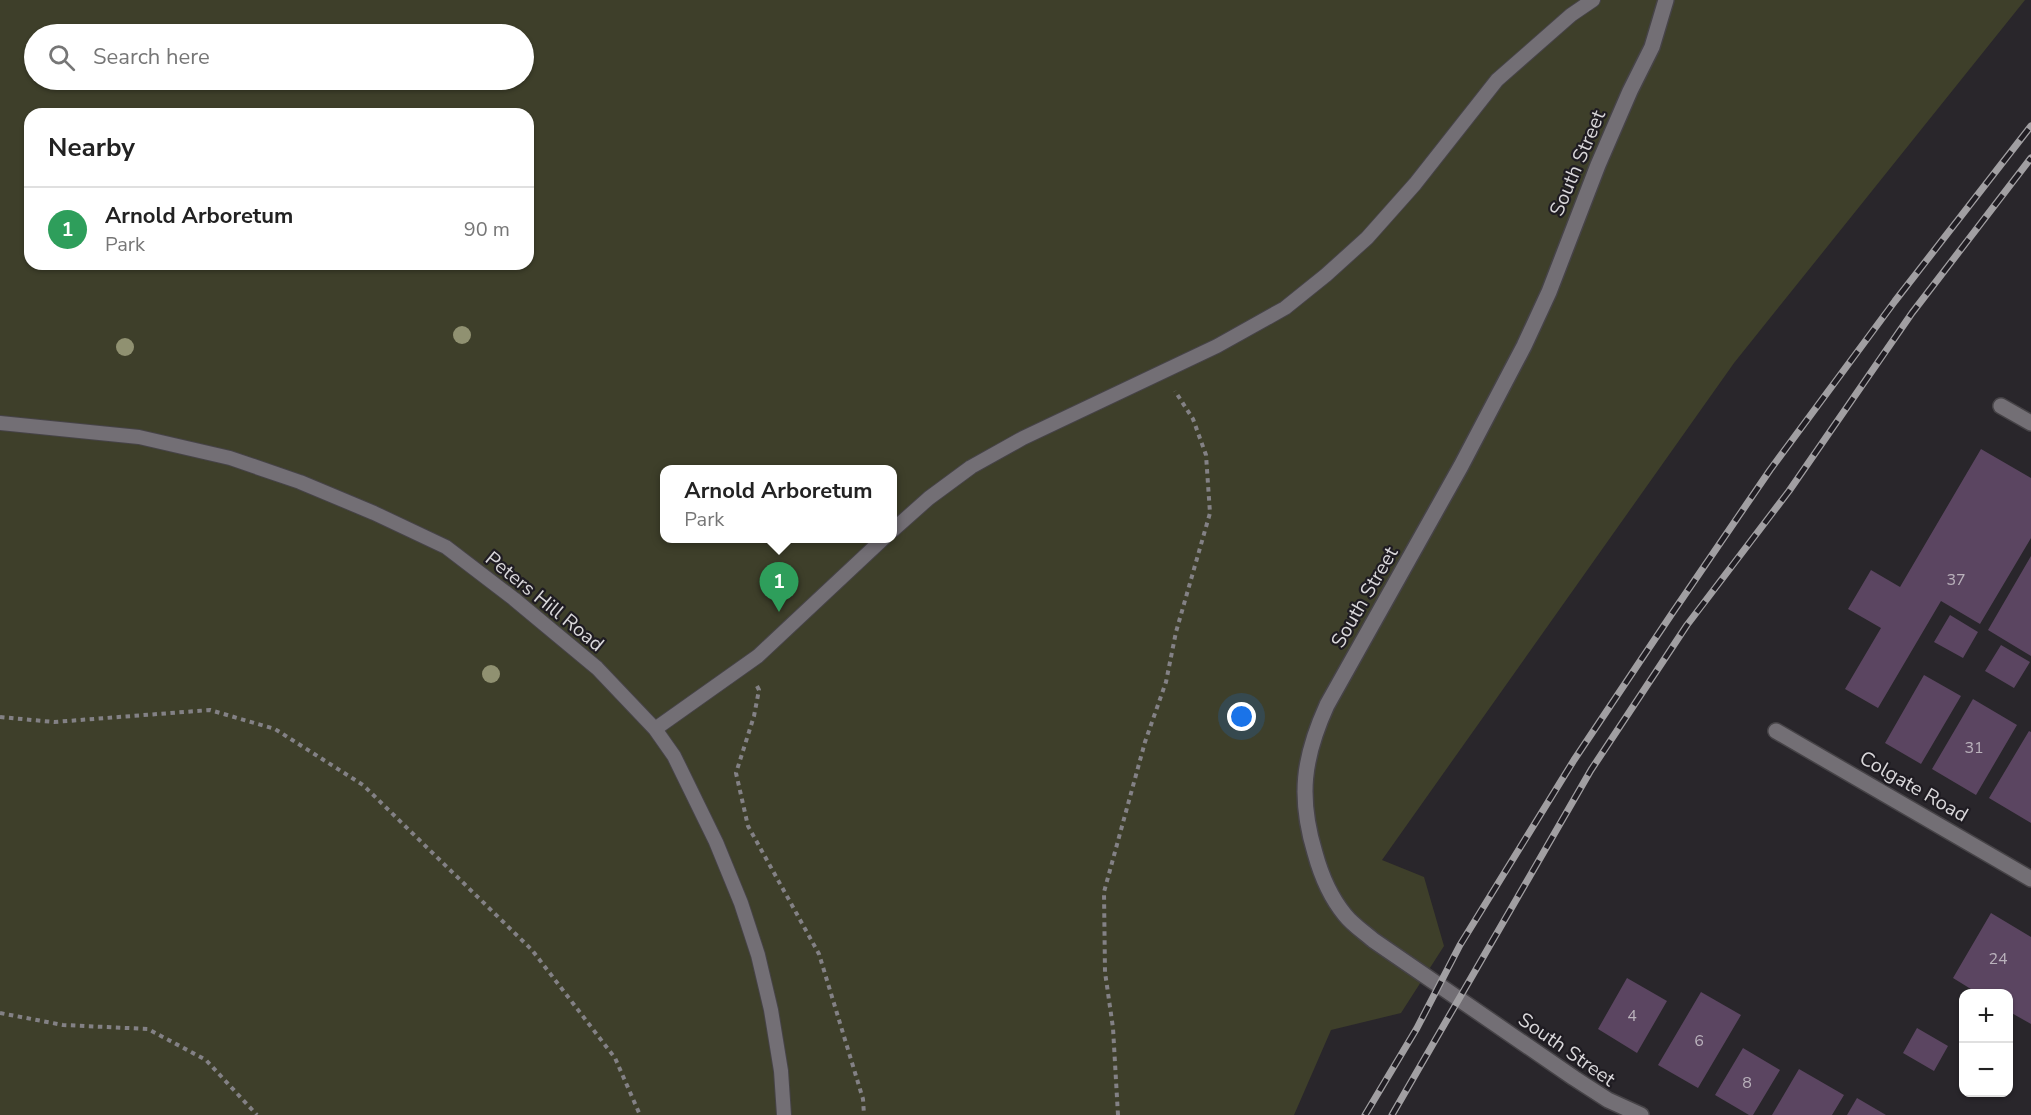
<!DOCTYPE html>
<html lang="en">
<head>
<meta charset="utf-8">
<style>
	:root { --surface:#fff; --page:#f2f2f2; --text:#222; --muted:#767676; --line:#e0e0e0; --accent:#d93025 }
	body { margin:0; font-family:"Nunito Sans",sans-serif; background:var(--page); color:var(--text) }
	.controls { position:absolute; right:18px; bottom:18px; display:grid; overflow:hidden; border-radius:12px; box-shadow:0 2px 4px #0004 }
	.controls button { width:54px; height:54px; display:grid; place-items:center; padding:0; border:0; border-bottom:2px solid var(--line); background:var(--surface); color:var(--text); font:30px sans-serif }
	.you { position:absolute; left:1242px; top:717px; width:21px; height:21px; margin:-15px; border:4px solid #fff; border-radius:50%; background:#1a73e8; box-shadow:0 0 0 9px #1a73e833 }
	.badge { display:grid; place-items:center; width:39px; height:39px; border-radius:50%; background:var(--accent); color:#fff; font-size:20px; font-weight:700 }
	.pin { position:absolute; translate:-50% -50px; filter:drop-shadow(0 2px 3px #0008) }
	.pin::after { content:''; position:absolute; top:32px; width:21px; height:18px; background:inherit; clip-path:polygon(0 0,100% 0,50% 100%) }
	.popup { position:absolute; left:660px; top:465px; width:237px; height:78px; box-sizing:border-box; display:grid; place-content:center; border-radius:12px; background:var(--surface); filter:drop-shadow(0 2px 4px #0005); font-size:20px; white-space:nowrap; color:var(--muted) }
	.popup b { font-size:22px; color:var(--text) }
	.popup::after { content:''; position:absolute; left:50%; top:100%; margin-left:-12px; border:12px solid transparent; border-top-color:var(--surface) }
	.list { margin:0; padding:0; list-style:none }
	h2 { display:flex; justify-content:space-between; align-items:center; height:78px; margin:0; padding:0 24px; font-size:26px }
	h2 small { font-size:20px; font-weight:400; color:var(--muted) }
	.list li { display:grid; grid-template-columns:39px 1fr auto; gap:18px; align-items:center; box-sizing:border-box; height:84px; padding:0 24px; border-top:2px solid var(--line) }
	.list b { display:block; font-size:22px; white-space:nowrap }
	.list p { margin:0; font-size:20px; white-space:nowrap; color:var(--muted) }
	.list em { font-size:20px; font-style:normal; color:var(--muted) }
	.icon { flex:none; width:33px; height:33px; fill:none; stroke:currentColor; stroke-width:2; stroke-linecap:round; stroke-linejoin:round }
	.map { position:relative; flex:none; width:2031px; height:1115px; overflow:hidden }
	.search { position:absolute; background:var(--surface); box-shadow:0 2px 4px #0004; left:24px; top:24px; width:510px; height:66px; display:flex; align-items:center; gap:15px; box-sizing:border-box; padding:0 21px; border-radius:33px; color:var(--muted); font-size:22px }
	.panel { position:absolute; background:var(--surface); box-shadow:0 2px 4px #0004; left:24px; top:108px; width:510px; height:162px; border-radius:18px }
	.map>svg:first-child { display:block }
	.green { fill:#3e3f2a; fill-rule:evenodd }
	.building { fill:#5b4561 }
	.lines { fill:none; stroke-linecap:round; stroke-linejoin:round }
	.service-casing { stroke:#464347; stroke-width:16 }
	.minor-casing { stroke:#464347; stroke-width:18 }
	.path { stroke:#838185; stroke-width:4; stroke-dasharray:4.5 4.5; stroke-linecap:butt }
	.service { stroke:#736f75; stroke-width:14 }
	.minor { stroke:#736f75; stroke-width:15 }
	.rail-casing { stroke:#a19fa2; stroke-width:7 }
	.rail { stroke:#1f1c22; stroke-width:4.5; stroke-dasharray:14; stroke-linecap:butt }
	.tree { fill:#909171 }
	.labels { text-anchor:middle; stroke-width:4.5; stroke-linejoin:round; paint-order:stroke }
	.number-label { font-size:16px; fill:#bab2bc }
	.street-label { font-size:20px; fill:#d9d7da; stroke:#1f1c22 }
</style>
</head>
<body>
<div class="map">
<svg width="2031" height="1115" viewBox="0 0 2031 1115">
	<rect width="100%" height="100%" fill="#29262b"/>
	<path class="green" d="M0 0H2025L1734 363 1382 860 1424 877 1444 946 1401 1013 1331 1030 1294 1115H0ZM34 34H524V80H34ZM30 114H528V264H30ZM665 470H893V538H665Z"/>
	<path class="building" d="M1981 449 2031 478V538L1980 624 1941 601 1878 708 1845 689 1881 628 1848 609 1871 570 1900 587Z
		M2031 556V656L1988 630Z
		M1950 615 1978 632 1963 658 1934 642Z
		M2001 645 2030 662 2014 688 1985 671Z
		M1924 675 1961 696 1921 764 1885 743Z
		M1973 699 2017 725 1976 795 1932 769Z
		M2029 731 2031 732V823L1989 798Z
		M1991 913 2031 937V1024L2008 1011V994H1979L1953 978Z
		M1627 978 1667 1001 1637 1053 1598 1029Z
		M1701 992 1741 1015 1698 1088 1658 1065Z
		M1917 1028 1948 1046 1934 1071 1903 1053Z
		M1743 1048 1780 1070 1753 1115H1749L1715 1095Z
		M1799 1069 1844 1095 1832 1115H1772Z
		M1857 1098 1886 1115H1847Z"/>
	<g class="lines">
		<defs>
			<path id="service" d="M0 423 139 437 230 458 300 482 374 513 446 547 514 599 597 668 655 729 674 756 716 842 741 903 758 955 771 1010 781 1071 784 1115
				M893 530 929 498 971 467 1023 438 1217 346 1285 308 1326 275 1367 238 1415 184 1497 80 1571 15 1593 0
				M655 729 758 656 884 538"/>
			<path id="minor" d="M2001 406 2031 423
				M1776 731 2031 879
				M1641 1115 1608 1100 1574 1078 1373 940C1364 932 1353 925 1345 915 1331 898 1321 875 1315 853 1298 797 1303 758 1327 705L1461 466 1524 346 1549 292 1598 165 1630 91 1652 47 1666 0"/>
		</defs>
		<use href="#service" class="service-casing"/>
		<use href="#minor" class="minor-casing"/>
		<path class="path" d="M757 686 759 690 754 716 736 773 748 826 819 954 863 1099 864 1115
			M0 717 54 722 210 710 275 729 363 785 532 950 615 1058 640 1115
			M0 1013 63 1025 148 1029 206 1060 257 1115
			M1118 1115 1113 1028 1105 972 1104 892 1145 742 1166 682 1176 632 1210 513 1206 455 1193 419 1175 391"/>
		<use href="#service" class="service"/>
		<use href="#minor" class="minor"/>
		<defs>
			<path id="rail" d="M1365 1115 1417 1028 1460 945 1574 760 1671 615 1770 470 1895 301 2031 126
				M1392 1115 1591 770 1687 625 1789 491 1912 313 2031 158"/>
		</defs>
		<use href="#rail" class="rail-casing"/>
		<use href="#rail" class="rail"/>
	</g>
	<g class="tree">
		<circle cx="462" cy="335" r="9"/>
		<circle cx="125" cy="347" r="9"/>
		<circle cx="491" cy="674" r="9"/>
	</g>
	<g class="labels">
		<g class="number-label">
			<text x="1956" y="585">37</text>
			<text x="1974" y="753">31</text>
			<text x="1998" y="964">24</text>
			<text x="1632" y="1021">4</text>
			<text x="1699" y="1046">6</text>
			<text x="1747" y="1088">8</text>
		</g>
		<g class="street-label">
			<text transform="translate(1577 163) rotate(-67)" y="7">South Street</text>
			<text transform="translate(1364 597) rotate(-60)" y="7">South Street</text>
			<text transform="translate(545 601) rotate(39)" y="7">Peters Hill Road</text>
			<text transform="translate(1914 786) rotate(30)" y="7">Colgate Road</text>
			<text transform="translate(1567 1049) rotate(35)" y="7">South Street</text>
		</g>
	</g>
</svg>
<div class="controls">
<button>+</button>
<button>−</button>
</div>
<div class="you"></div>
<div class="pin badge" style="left:779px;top:612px;background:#2e9e5b">1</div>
<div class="popup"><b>Arnold Arboretum</b>Park</div>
<div class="search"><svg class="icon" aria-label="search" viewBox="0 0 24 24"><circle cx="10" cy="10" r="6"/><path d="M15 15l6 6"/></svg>Search here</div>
<section class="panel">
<h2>Nearby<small></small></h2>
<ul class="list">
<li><span class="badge" style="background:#2e9e5b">1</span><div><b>Arnold Arboretum</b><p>Park</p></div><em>90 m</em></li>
</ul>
</section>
</div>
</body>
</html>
